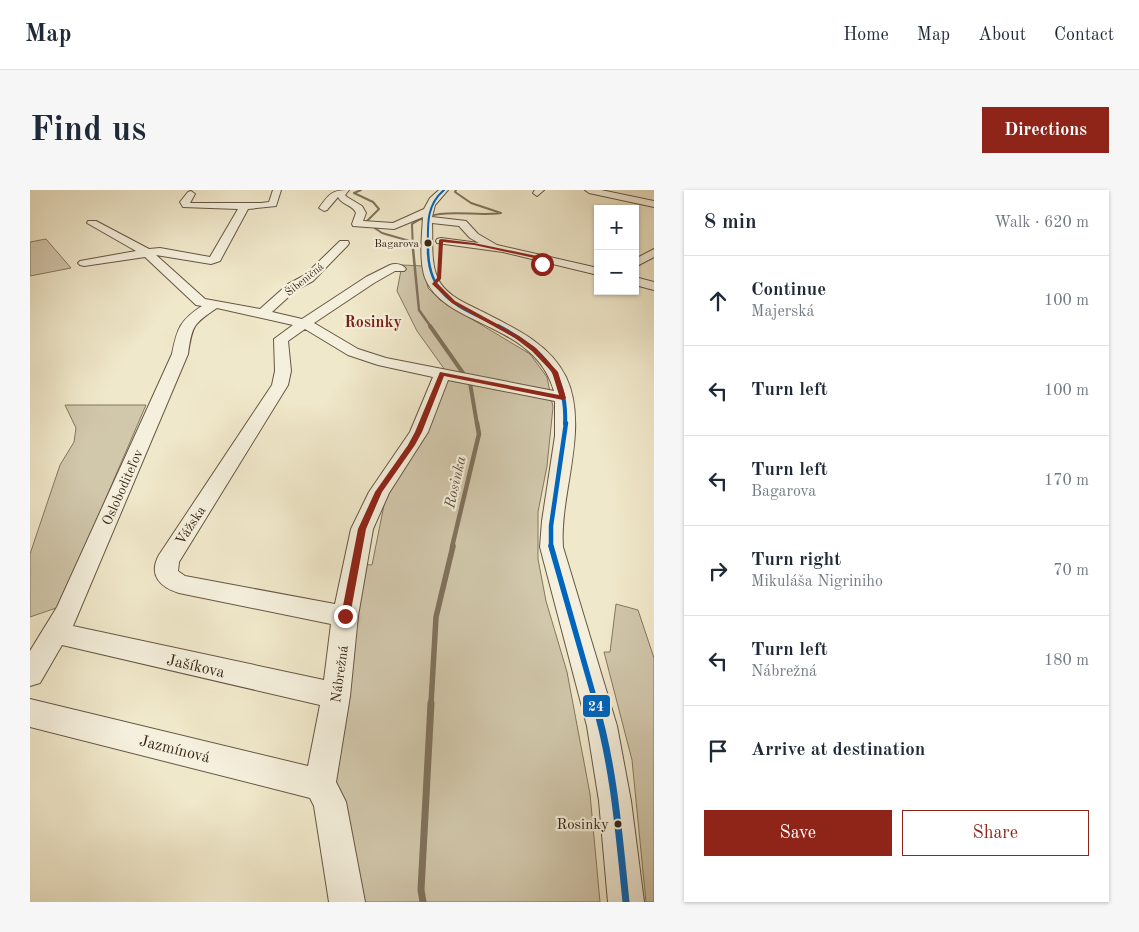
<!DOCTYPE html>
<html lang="en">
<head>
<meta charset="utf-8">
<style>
	:root { --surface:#fff; --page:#f6f6f7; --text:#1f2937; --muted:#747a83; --line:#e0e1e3; --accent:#8f2418 }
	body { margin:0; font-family:"Old Standard TT",serif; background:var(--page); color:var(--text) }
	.controls { position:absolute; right:15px; top:15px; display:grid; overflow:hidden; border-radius:0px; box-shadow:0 1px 4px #0004 }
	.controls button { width:45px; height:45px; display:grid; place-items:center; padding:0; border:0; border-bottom:1px solid var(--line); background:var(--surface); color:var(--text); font:25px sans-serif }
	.stop { position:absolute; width:15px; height:15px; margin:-11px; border:4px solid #8f2418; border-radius:50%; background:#fff }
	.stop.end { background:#8f2418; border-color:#fff; box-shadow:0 1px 5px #0008 }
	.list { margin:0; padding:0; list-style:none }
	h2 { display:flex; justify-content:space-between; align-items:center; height:65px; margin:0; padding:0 20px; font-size:21px }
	h2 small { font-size:16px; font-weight:400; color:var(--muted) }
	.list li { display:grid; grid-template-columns:32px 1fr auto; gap:15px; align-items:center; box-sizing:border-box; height:90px; padding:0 20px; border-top:1px solid var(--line) }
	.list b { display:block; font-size:19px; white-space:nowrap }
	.list p { margin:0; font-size:16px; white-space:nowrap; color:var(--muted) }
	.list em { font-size:16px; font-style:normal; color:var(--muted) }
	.actions { display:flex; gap:10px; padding:15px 20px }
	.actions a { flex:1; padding:11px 0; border:1px solid var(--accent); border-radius:0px; text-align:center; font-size:18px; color:var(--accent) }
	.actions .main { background:var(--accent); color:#fff }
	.icon { flex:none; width:28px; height:28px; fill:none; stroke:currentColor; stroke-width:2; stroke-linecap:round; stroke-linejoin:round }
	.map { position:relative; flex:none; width:624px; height:712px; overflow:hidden; border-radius:0px }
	header { display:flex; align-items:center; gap:30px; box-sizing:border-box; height:70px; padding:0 25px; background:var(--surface); border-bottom:1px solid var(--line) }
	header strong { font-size:24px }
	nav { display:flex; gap:28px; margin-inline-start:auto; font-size:18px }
	.intro { display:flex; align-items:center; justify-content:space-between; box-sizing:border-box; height:120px; padding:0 30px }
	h1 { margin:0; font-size:35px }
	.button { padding:12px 22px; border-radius:0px; background:var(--accent); color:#fff; font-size:18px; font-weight:700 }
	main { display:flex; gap:30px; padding:0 30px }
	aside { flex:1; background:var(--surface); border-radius:0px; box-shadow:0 1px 4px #0004 }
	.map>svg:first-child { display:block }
	.green { fill:#d1c7ab; stroke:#847660 }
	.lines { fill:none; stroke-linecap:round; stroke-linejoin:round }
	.stream-far5 { stroke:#80725c; stroke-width:2 }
	.stream-far4 { stroke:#80725c; stroke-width:2.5 }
	.stream-far3 { stroke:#80725c; stroke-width:4 }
	.stream-far2 { stroke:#80725c; stroke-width:4.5 }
	.stream-far1 { stroke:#80725c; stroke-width:5.5 }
	.stream { stroke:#80725c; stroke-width:7 }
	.minor-casing { stroke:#655642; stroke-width:2 }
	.minor { fill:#f5f0dd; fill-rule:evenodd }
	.bus-1-far5-casing { stroke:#f5f0dd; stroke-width:4 }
	.bus-1-far4-casing { stroke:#f5f0dd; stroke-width:4.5 }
	.bus-1-far3-casing { stroke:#f5f0dd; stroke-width:6 }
	.bus-1-far2-casing { stroke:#f5f0dd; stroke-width:8 }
	.bus-1-far1-casing { stroke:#f5f0dd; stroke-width:9 }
	.bus-1-casing { stroke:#f5f0dd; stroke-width:11 }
	.bus-1-far5 { stroke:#0065bd; stroke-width:2 }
	.bus-1-far4 { stroke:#0065bd; stroke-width:2.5 }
	.bus-1-far3 { stroke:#0065bd; stroke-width:4 }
	.bus-1-far2 { stroke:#0065bd; stroke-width:4.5 }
	.bus-1-far1 { stroke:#0065bd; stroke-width:5.5 }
	.bus-1 { stroke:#0065bd; stroke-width:7 }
	.route { fill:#8f2418 }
	.bus-dot { fill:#372514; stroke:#f5f0dd; stroke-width:2 }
	.labels { text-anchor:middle; stroke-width:4.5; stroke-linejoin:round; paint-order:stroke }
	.far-bus-label { font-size:11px; fill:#372514; stroke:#f5f0dd; text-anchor:end }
	.far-street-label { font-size:11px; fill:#372514; stroke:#f5f0dd }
	.street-label { font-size:14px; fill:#372514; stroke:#f5f0dd }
	.water-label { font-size:15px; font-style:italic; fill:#62523e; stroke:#f5f0dd }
	.near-bus-label { font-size:15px; fill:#372514; stroke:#f5f0dd; text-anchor:end }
	.far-district-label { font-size:16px; font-weight:bold; fill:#7a1f14; stroke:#f5f0dd }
	.near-street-label { font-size:16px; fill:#372514; stroke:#f5f0dd }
	.line-badge { stroke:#f5f0dd; stroke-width:2 }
	.badge-label { font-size:14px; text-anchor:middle; font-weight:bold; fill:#fff }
</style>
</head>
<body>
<header>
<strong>Map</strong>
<nav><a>Home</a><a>Map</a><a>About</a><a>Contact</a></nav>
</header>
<div class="intro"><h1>Find us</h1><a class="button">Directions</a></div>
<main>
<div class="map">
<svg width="624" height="712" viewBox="0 0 624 712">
	<rect width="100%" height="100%" fill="#f0e8ca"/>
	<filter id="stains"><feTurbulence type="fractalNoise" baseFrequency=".004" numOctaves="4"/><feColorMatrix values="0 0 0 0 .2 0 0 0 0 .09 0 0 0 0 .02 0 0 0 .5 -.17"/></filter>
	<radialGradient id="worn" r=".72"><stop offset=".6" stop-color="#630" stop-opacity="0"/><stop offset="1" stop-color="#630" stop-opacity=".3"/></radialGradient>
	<path class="green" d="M16 49 41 78 0 86V52Z
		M372 75 393 76 398 98 410 110 500 164 517 187 523 217 517 276 508 322V369L516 411 537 482 560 604 570 712H322L301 584 330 374 342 375 358 295 415 180 387 141 367 101Z
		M35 215H116L29 417 0 427V364L30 275 44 252 46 238Z
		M586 414 608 420 624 468V712H616L602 570 574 462H580Z"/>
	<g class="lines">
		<path class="stream-far5" d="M331 0 324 3 343 12 349 19 336 32 352 43 383 52
			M383 61 382 34C408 16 442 27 471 23L441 13 425 2 426 0"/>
		<path class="stream-far4" d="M383 59 389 120 401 137"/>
		<path class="stream-far3" d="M400 136 440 193 447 234"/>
		<path class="stream-far2" d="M422 357 449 244 447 233"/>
		<path class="stream-far1" d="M401 514 406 427 423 356"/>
		<path class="stream" d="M393 712 391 700 401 513"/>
		<defs>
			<path id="minor" d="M243 0H251L246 16 218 19 190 71 181 74 126 65 175 109 230 119 258 94 275 85 310 51H318L319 53 318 55 283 91 266 100 242 122 272 129 336 87 360 75C365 73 373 74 376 79L374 81H365L344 93 284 133 328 159 356 168 524 201C504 131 415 138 395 88 389 70 392 45 393 27L364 39 323 36 322 34 326 23C323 15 312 15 308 7L297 20 294 21 289 18C299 4 302 0 319 0L315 5 317 7 332 16 336 23 333 31 363 33 394 19 400 8 409 0H418L405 15 402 27 436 31 448 44 467 55 568 78V85L473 62 407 53 406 51 407 49 411 48 449 53 440 48 429 36 402 33C403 51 400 72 408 89 415 104 433 112 447 119 480 136 519 152 536 187 560 238 529 304 533 357L587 536 601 611 614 712H578L569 611 557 536 510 357 512 331 525 246V211L418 190 398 242 359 303 343 339 328 426 320 506 306 592 316 612 335 712H299L284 616 280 608 0 537V509L278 576 290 515 32 455 10 493 0 496V461L27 417 142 164C147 139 150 130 172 116L166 115 115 67 54 76 50 75 48 73 50 71 106 61 57 33 58 31H66L119 59 130 58 180 67 208 19 153 17 150 12 158 2 161 1 165 4 160 13H231L239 12ZM187 118 263 135 244 149 245 181 242 195 129 365C118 385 130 397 149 403L301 434 294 490 43 436 158 164C162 136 163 134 187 118ZM275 139 318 165 348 175 403 187 380 242 339 302 321 339 305 414 155 386 148 381 149 372 258 195 261 181 258 151Z
				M505 0H514L507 6 503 3Z
				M555 0H571L624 11V17L559 3Z
				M624 59V67L605 77V69Z
				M605 87 624 92V100L605 95Z"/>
		</defs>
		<use href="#minor" class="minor-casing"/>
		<use href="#minor" class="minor"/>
		<defs>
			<path id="bus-1-far5" d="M398 61C398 37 395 16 414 0"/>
			<path id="bus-1-far4" d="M398 59C398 109 432 118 470 137"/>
			<path id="bus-1-far3" d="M468 136C510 158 538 183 535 234"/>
			<path id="bus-1-far2" d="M521 357V336L536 233"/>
			<path id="bus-1-far1" d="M521 356 566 514"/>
			<path id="bus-1" d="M565 513C584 577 589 645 596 712"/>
		</defs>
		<use href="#bus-1-far5" class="bus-1-far5-casing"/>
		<use href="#bus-1-far4" class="bus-1-far4-casing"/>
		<use href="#bus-1-far3" class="bus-1-far3-casing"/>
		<use href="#bus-1-far2" class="bus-1-far2-casing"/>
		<use href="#bus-1-far1" class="bus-1-far1-casing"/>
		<use href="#bus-1" class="bus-1-casing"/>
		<use href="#bus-1-far5" class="bus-1-far5"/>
		<use href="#bus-1-far4" class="bus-1-far4"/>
		<use href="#bus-1-far3" class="bus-1-far3"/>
		<use href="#bus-1-far2" class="bus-1-far2"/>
		<use href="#bus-1-far1" class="bus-1-far1"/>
		<use href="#bus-1" class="bus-1"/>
	</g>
	<path class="route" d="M411 49 444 53 512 67 514 74 512 76 509 69 444 55 413 52 411 89 407 93 425 111 489 146 506 158 528 182 536 208 533 210 414 186 392 242 385 255 352 302 336 339 320 426 315 430 311 426 328 339 345 302 378 255 385 242 410 182 529 205 522 182 502 161 485 148 422 113 402 94 407 88 409 50Z"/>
	<g class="bus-dot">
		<circle cx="398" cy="53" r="4.5"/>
		<circle cx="588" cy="634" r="4.5"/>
	</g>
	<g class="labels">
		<g class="far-bus-label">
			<text x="389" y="57">Bagarova</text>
		</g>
		<g class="far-street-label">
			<text transform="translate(274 89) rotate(-39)" y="4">Šibeničná</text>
		</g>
		<g class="street-label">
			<text transform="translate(92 297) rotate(-66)" y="5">Osloboditeľov</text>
			<text transform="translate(160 335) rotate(-57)" y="5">Vážska</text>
			<text transform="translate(309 484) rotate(-82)" y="5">Nábrežná</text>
		</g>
		<g class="water-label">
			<text transform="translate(425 292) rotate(-77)" y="5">Rosinka</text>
		</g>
		<g class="near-bus-label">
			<text x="579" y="639">Rosinky</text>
		</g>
		<g class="far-district-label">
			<text x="343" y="137">Rosinky</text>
		</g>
		<g class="near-street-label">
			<text transform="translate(166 475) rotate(13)" y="6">Jašíkova</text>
			<text transform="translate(145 558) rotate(14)" y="6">Jazmínová</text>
		</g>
	</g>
	<rect class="line-badge" x="552" y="504" width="29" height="24" rx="5" fill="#0065bd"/>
	<g class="badge-label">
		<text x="566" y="521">24</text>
	</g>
	<rect width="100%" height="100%" filter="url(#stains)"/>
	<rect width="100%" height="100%" fill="url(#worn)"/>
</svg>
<div class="controls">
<button>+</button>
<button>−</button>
</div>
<div class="stop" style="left:512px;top:74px"></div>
<div class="stop end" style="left:315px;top:426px"></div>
</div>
<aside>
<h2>8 min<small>Walk · 620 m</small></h2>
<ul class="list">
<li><svg class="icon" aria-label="ahead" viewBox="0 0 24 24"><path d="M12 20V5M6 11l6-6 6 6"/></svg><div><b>Continue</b><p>Majerská</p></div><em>100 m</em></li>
<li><svg class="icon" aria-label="left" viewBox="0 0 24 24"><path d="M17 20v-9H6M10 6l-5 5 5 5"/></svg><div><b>Turn left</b></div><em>100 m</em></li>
<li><svg class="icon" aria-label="left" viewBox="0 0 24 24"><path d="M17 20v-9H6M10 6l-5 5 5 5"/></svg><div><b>Turn left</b><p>Bagarova</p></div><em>170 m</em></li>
<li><svg class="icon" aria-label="right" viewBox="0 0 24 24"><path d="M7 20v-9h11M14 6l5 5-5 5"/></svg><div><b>Turn right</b><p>Mikuláša Nigriniho</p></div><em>70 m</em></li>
<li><svg class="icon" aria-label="left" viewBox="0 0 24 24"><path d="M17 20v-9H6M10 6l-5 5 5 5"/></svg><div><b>Turn left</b><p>Nábrežná</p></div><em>180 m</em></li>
<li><svg class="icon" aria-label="arrive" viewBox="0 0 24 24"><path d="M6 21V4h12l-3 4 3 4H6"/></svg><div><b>Arrive at destination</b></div></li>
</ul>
<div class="actions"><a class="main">Save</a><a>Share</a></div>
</aside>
</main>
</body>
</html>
